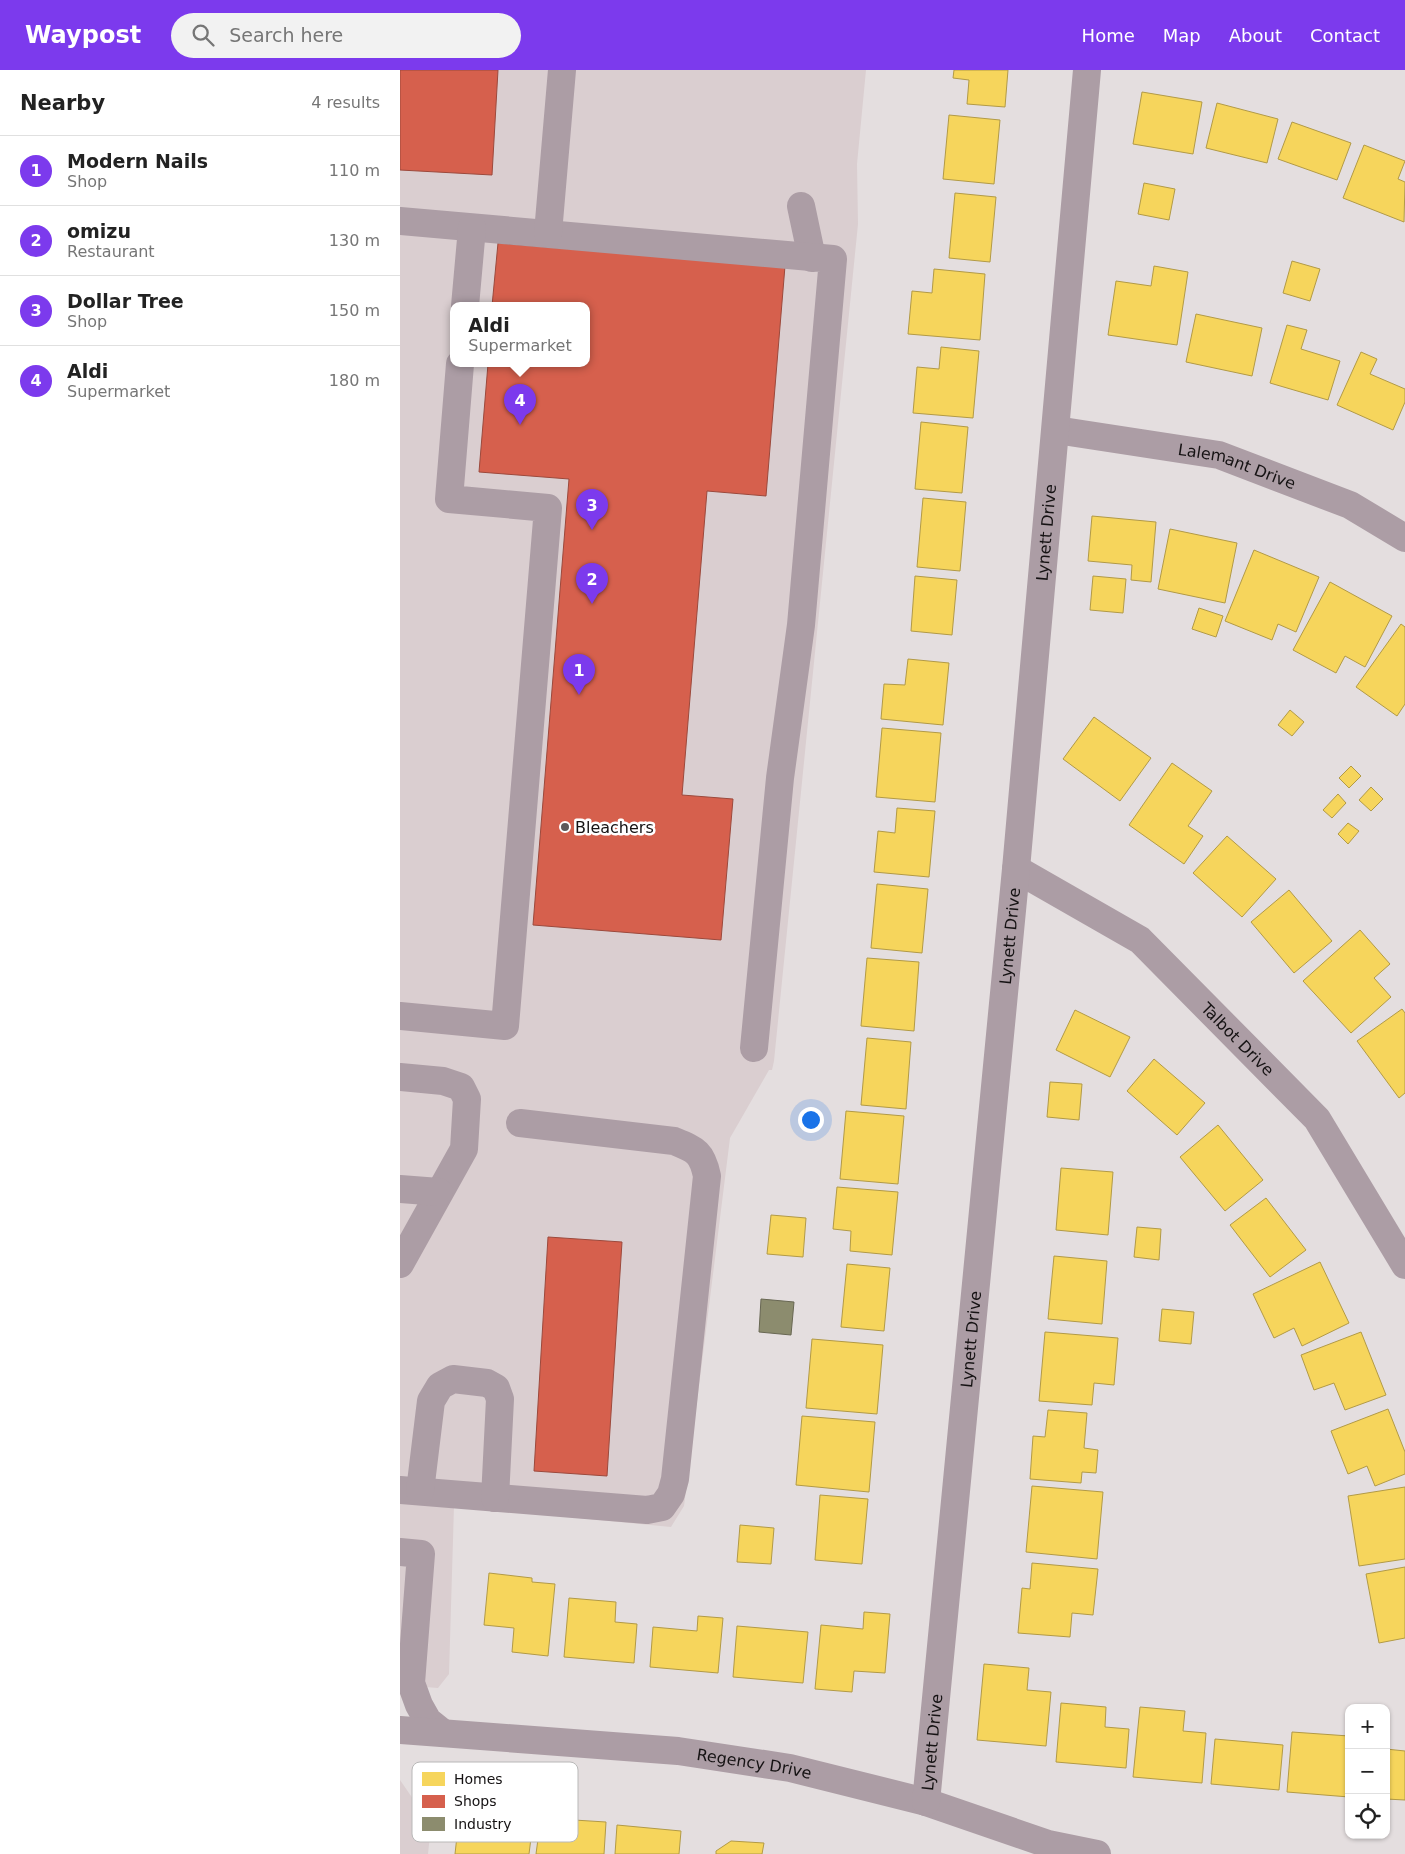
<!DOCTYPE html>
<html lang="en">
<head>
<meta charset="utf-8">
<style>
	:root { --surface:#fff; --page:#f2f2f2; --text:#222; --muted:#767676; --line:#e0e0e0; --accent:#7c3aed }
	body { margin:0; font-family:"DejaVu Sans",sans-serif; background:var(--page); color:var(--text) }
	.controls { position:absolute; right:15px; bottom:15px; display:grid; overflow:hidden; border-radius:10px; box-shadow:0 1px 4px #0004 }
	.controls button { width:45px; height:45px; display:grid; place-items:center; padding:0; border:0; border-bottom:1px solid var(--line); background:var(--surface); color:var(--text); font:25px sans-serif }
	.you { position:absolute; left:410px; top:1049px; width:18px; height:18px; margin:-12px; border:4px solid #fff; border-radius:50%; background:#1a73e8; box-shadow:0 0 0 8px #1a73e833 }
	.badge { display:grid; place-items:center; width:32px; height:32px; border-radius:50%; background:var(--accent); color:#fff; font-size:16px; font-weight:700 }
	.pin { position:absolute; translate:-50% -41px; filter:drop-shadow(0 1px 2px #0008) }
	.pin::after { content:''; position:absolute; top:26px; width:18px; height:15px; background:inherit; clip-path:polygon(0 0,100% 0,50% 100%) }
	.popup { position:absolute; left:50px; top:232px; width:140px; height:65px; box-sizing:border-box; display:grid; place-content:center; border-radius:10px; background:var(--surface); filter:drop-shadow(0 1px 4px #0005); font-size:16px; white-space:nowrap; color:var(--muted) }
	.popup b { font-size:19px; color:var(--text) }
	.popup::after { content:''; position:absolute; left:50%; top:100%; margin-left:-10px; border:10px solid transparent; border-top-color:var(--surface) }
	.list { margin:0; padding:0; list-style:none }
	h2 { display:flex; justify-content:space-between; align-items:center; height:65px; margin:0; padding:0 20px; font-size:21px }
	h2 small { font-size:16px; font-weight:400; color:var(--muted) }
	.list li { display:grid; grid-template-columns:32px 1fr auto; gap:15px; align-items:center; box-sizing:border-box; height:70px; padding:0 20px; border-top:1px solid var(--line) }
	.list b { display:block; font-size:19px; white-space:nowrap }
	.list p { margin:0; font-size:16px; white-space:nowrap; color:var(--muted) }
	.list em { font-size:16px; font-style:normal; color:var(--muted) }
	.icon { flex:none; width:28px; height:28px; fill:none; stroke:currentColor; stroke-width:2; stroke-linecap:round; stroke-linejoin:round }
	.map { position:relative; flex:none; width:1005px; height:1784px; overflow:hidden }
	header { display:flex; align-items:center; gap:30px; box-sizing:border-box; height:70px; padding:0 25px; background:var(--accent); color:#fff }
	header strong { font-size:24px }
	nav { display:flex; gap:28px; margin-inline-start:auto; font-size:18px }
	.search { width:350px; height:45px; background:var(--page); display:flex; align-items:center; gap:12px; box-sizing:border-box; padding:0 18px; border-radius:28px; color:var(--muted); font-size:19px }
	main { display:flex }
	aside { flex:1; background:var(--surface) }
	.map>svg:first-child { display:block }
	.built { fill:#daced0; fill-rule:evenodd }
	.homes { fill:#f6d55c; stroke:#b29a46 }
	.shops { fill:#d6604d; stroke:#9c493c }
	.industry { fill:#8c8c6e; stroke:#686753 }
	.lines { fill:none; stroke-linecap:round; stroke-linejoin:round }
	.minor { stroke:#ac9da5; stroke-width:28 }
	.poi-dot { fill:#5d595a; stroke:#fff; stroke-width:2 }
	.labels { text-anchor:middle; stroke-width:5; stroke-linejoin:round; paint-order:stroke }
	.street-label { font-size:16px; fill:#151213; stroke:#fff }
	.poi-label { font-size:16px; fill:#151213; stroke:#fff; text-anchor:start }
	.key { fill:#fff; stroke:#b9b8b8; stroke-width:1 }
	.key-label { font-size:14px; fill:#151213 }
</style>
</head>
<body>
<header>
<strong>Waypost</strong>
<div class="search"><svg class="icon" aria-label="search" viewBox="0 0 24 24"><circle cx="10" cy="10" r="6"/><path d="M15 15l6 6"/></svg>Search here</div>
<nav><a>Home</a><a>Map</a><a>About</a><a>Contact</a></nav>
</header>
<main>
<aside>
<h2>Nearby<small>4 results</small></h2>
<ul class="list">
<li><span class="badge">1</span><div><b>Modern Nails</b><p>Shop</p></div><em>110 m</em></li>
<li><span class="badge">2</span><div><b>omizu</b><p>Restaurant</p></div><em>130 m</em></li>
<li><span class="badge">3</span><div><b>Dollar Tree</b><p>Shop</p></div><em>150 m</em></li>
<li><span class="badge">4</span><div><b>Aldi</b><p>Supermarket</p></div><em>180 m</em></li>
</ul>
</aside>
<div class="map">
<svg width="1005" height="1784" viewBox="0 0 1005 1784">
	<rect width="100%" height="100%" fill="#e4dedf"/>
	<path class="built" d="M0 0H466L457 94 458 154 374 991 372 1000H369L330 1068 284 1436 271 1457 54 1436 49 1604 38 1618 0 1615ZM54 236H186V294H54Z
		M0 1710 31 1755 28 1784H0Z"/>
	<path class="homes" d="M554 0H608L605 37 567 34 569 10 553 8Z
		M742 22 802 32 793 84 733 74Z
		M817 33 878 49 867 93 806 78Z
		M549 45 600 50 594 114 543 109Z
		M892 52 951 73 937 110 878 89Z
		M964 75 1005 91 998 109 1005 112 1004 152 943 128Z
		M744 113 775 119 769 150 738 144Z
		M555 123 596 127 590 192 549 188Z
		M892 191 920 199 910 231 883 223Z
		M754 196 788 202 777 275 708 265 716 211 751 216Z
		M534 199 585 204 580 270 508 264 512 221 532 223Z
		M796 244 862 258 852 306 786 292Z
		M887 255 907 260 901 279 940 291 928 330 870 313Z
		M541 277 579 281 573 348 513 343 517 297 539 299Z
		M961 282 977 289 970 304 1005 319V332L993 360 937 335Z
		M521 352 568 357 562 423 515 419Z
		M523 428 566 432 560 501 517 497Z
		M692 446 756 452 751 512 731 510 732 495 688 491Z
		M770 459 837 473 825 533 758 519Z
		M854 480 919 507 896 562 878 554 872 570 825 551Z
		M515 506 557 510 552 565 511 561Z
		M693 506 726 509 723 543 690 540Z
		M930 512 992 546 965 597 945 586 936 603 893 580Z
		M799 538 823 546 816 567 792 559Z
		M1001 554 1005 557V634L997 646 956 617Z
		M508 589 549 593 543 655 481 649 484 614 505 615Z
		M890 640 904 652 892 666 878 655Z
		M694 647 751 688 720 731 663 689Z
		M482 658 541 663 535 732 476 727Z
		M772 693 812 721 788 756 803 766 784 794 729 755Z
		M951 696 961 706 949 718 939 708Z
		M971 717 983 729 971 741 959 730Z
		M938 724 946 733 932 748 923 740Z
		M497 738 535 741 529 807 474 802 478 761 495 763Z
		M948 753 959 761 948 774 938 764Z
		M827 766 876 809 842 847 793 803Z
		M477 814 528 819 522 883 471 878Z
		M889 820 932 871 894 903 851 852Z
		M960 860 990 894 974 908 991 927 951 963 903 911Z
		M467 888 519 892 514 961 461 956Z
		M1002 939 1005 943V1023L999 1028 957 971Z
		M675 940 730 967 710 1007 656 980Z
		M467 968 511 972 506 1039 461 1035Z
		M754 989 805 1033 777 1065 727 1021Z
		M650 1012 682 1014 679 1050 647 1047Z
		M446 1041 504 1046 498 1114 440 1109Z
		M818 1055 863 1110 825 1141 780 1087Z
		M661 1098 713 1102 708 1165 656 1160Z
		M437 1117 498 1122 492 1185 450 1181 451 1161 433 1159Z
		M866 1128 906 1180 870 1207 830 1155Z
		M371 1145 406 1148 403 1187 367 1184Z
		M737 1157 761 1159 759 1190 734 1187Z
		M654 1186 707 1191 702 1254 648 1249Z
		M920 1192 949 1253 902 1276 894 1258 874 1268 853 1224Z
		M447 1194 490 1198 484 1261 441 1257Z
		M762 1239 794 1242 791 1274 759 1271Z
		M645 1262 718 1268 714 1315 694 1313 692 1335 639 1331Z
		M961 1262 986 1325 945 1340 934 1313 914 1320 901 1285Z
		M412 1269 483 1275 477 1344 406 1338Z
		M988 1339 1005 1382V1404L975 1416 967 1396 948 1404 931 1361Z
		M648 1340 687 1343 684 1378 698 1380 696 1403 682 1402 681 1413 630 1409 633 1366 645 1367Z
		M402 1346 475 1352 469 1422 396 1415Z
		M632 1416 703 1422 697 1489 626 1482Z
		M1005 1417V1489L959 1496 948 1426Z
		M420 1425 468 1429 462 1494 415 1490Z
		M340 1455 374 1458 371 1494 337 1492Z
		M632 1493 698 1499 693 1545 672 1543 670 1567 618 1563 622 1518 630 1519Z
		M1005 1497V1568L979 1573 966 1504Z
		M89 1503 132 1508V1512L155 1514 148 1586 112 1582 114 1558 84 1555Z
		M169 1528 216 1532 215 1552 237 1554 234 1593 164 1587Z
		M464 1542 490 1544 485 1603 454 1601 452 1622 415 1619 421 1555 463 1559Z
		M298 1546 323 1548 318 1603 250 1597 253 1557 297 1561Z
		M337 1556 408 1562 403 1613 333 1607Z
		M584 1594 629 1598 627 1620 651 1622 646 1676 577 1670Z
		M661 1633 706 1637 705 1657 729 1659 726 1698 656 1692Z
		M740 1637 785 1641 783 1661 806 1663 802 1713 733 1707Z
		M892 1662 949 1666V1727L887 1722Z
		M815 1669 883 1675 879 1720 811 1714Z
		M986 1679 1005 1681V1730L986 1729Z
		M81 1741 134 1744 129 1784H55L59 1748 82 1750Z
		M174 1750 206 1752 204 1784H136L140 1754 174 1758Z
		M217 1755 281 1761 279 1784H215Z
		M331 1771 364 1773 362 1784H316V1781Z"/>
	<path class="shops" d="M0 0H98L92 105 0 100Z
		M98 173 385 196 366 426 307 421 282 725 333 729 321 870 133 855 169 409 79 402 88 294H186V236H92Z
		M148 1167 222 1172 207 1406 134 1401Z"/>
	<path class="industry" d="M361 1229 394 1232 391 1265 359 1262Z"/>
	<g class="lines">
		<g class="minor">
			<path d="M401 136 412 188"/>
			<path d="M0 151 433 189 401 555 380 708 354 978"/>
			<path d="M148 163 162 0"/>
			<path d="M65 236 72 158"/>
			<path id="s1" d="M656 360 819 385 950 435 1005 468"/>
			<path id="s2" d="M616 799 740 870 917 1049 1005 1195"/>
			<path d="M0 946 105 956 148 438 49 429 60 294"/>
			<path d="M0 1007 43 1011 61 1017 67 1029 64 1079 0 1194"/>
			<path d="M0 1119 39 1122"/>
			<path d="M0 1420 247 1440 262 1437 271 1424 275 1409 307 1106C302 1082 296 1080 274 1071L120 1053"/>
			<path d="M20 1421 31 1331 40 1316 53 1309 87 1313 96 1318 100 1329 95 1428"/>
			<path d="M0 1482 21 1484 11 1613 19 1635 28 1651 43 1663"/>
			<path id="s3" d="M0 1660 278 1681 390 1698 526 1732 648 1774 697 1784"/>
			<path id="s4" d="M526 1732 616 799 687 0"/>
		</g>
	</g>
	<circle class="poi-dot" cx="165" cy="757" r="5"/>
	<g class="labels">
		<g class="street-label">
			<text dy="6" stroke="none"><textPath href="#s1" startOffset="185">Lalemant Drive</textPath></text>
			<text dy="6" stroke="none"><textPath href="#s4" startOffset="1275">Lynett Drive</textPath></text>
			<text dy="6" stroke="none"><textPath href="#s4" startOffset="870">Lynett Drive</textPath></text>
			<text dy="6" stroke="none"><textPath href="#s2" startOffset="282">Talbot Drive</textPath></text>
			<text dy="6" stroke="none"><textPath href="#s4" startOffset="465">Lynett Drive</textPath></text>
			<text dy="6" stroke="none"><textPath href="#s4" startOffset="60">Lynett Drive</textPath></text>
			<text dy="6" stroke="none"><textPath href="#s3" startOffset="356">Regency Drive</textPath></text>
		</g>
		<g class="poi-label">
			<text x="175" y="763">Bleachers</text>
		</g>
	</g>
	<rect x="12" y="1692" width="166" height="80" rx="8" class="key"/>
	<rect x="22" y="1702" width="23" height="14" fill="#f6d55c"/>
	<rect x="22" y="1725" width="23" height="13" fill="#d6604d"/>
	<rect x="22" y="1747" width="23" height="14" fill="#8c8c6e"/>
	<g class="key-label">
		<text x="54" y="1714">Homes</text>
		<text x="54" y="1736">Shops</text>
		<text x="54" y="1759">Industry</text>
	</g>
</svg>
<div class="controls">
<button>+</button>
<button>−</button>
<button><svg class="icon" aria-label="locate" viewBox="0 0 24 24"><circle cx="12" cy="12" r="6"/><path d="M12 2v4M12 18v4M2 12h4M18 12h4"/></svg></button>
</div>
<div class="you"></div>
<div class="pin badge" style="left:179px;top:625px">1</div>
<div class="pin badge" style="left:192px;top:534px">2</div>
<div class="pin badge" style="left:192px;top:460px">3</div>
<div class="pin badge" style="left:120px;top:355px">4</div>
<div class="popup"><b>Aldi</b>Supermarket</div>
</div>
</main>
</body>
</html>
